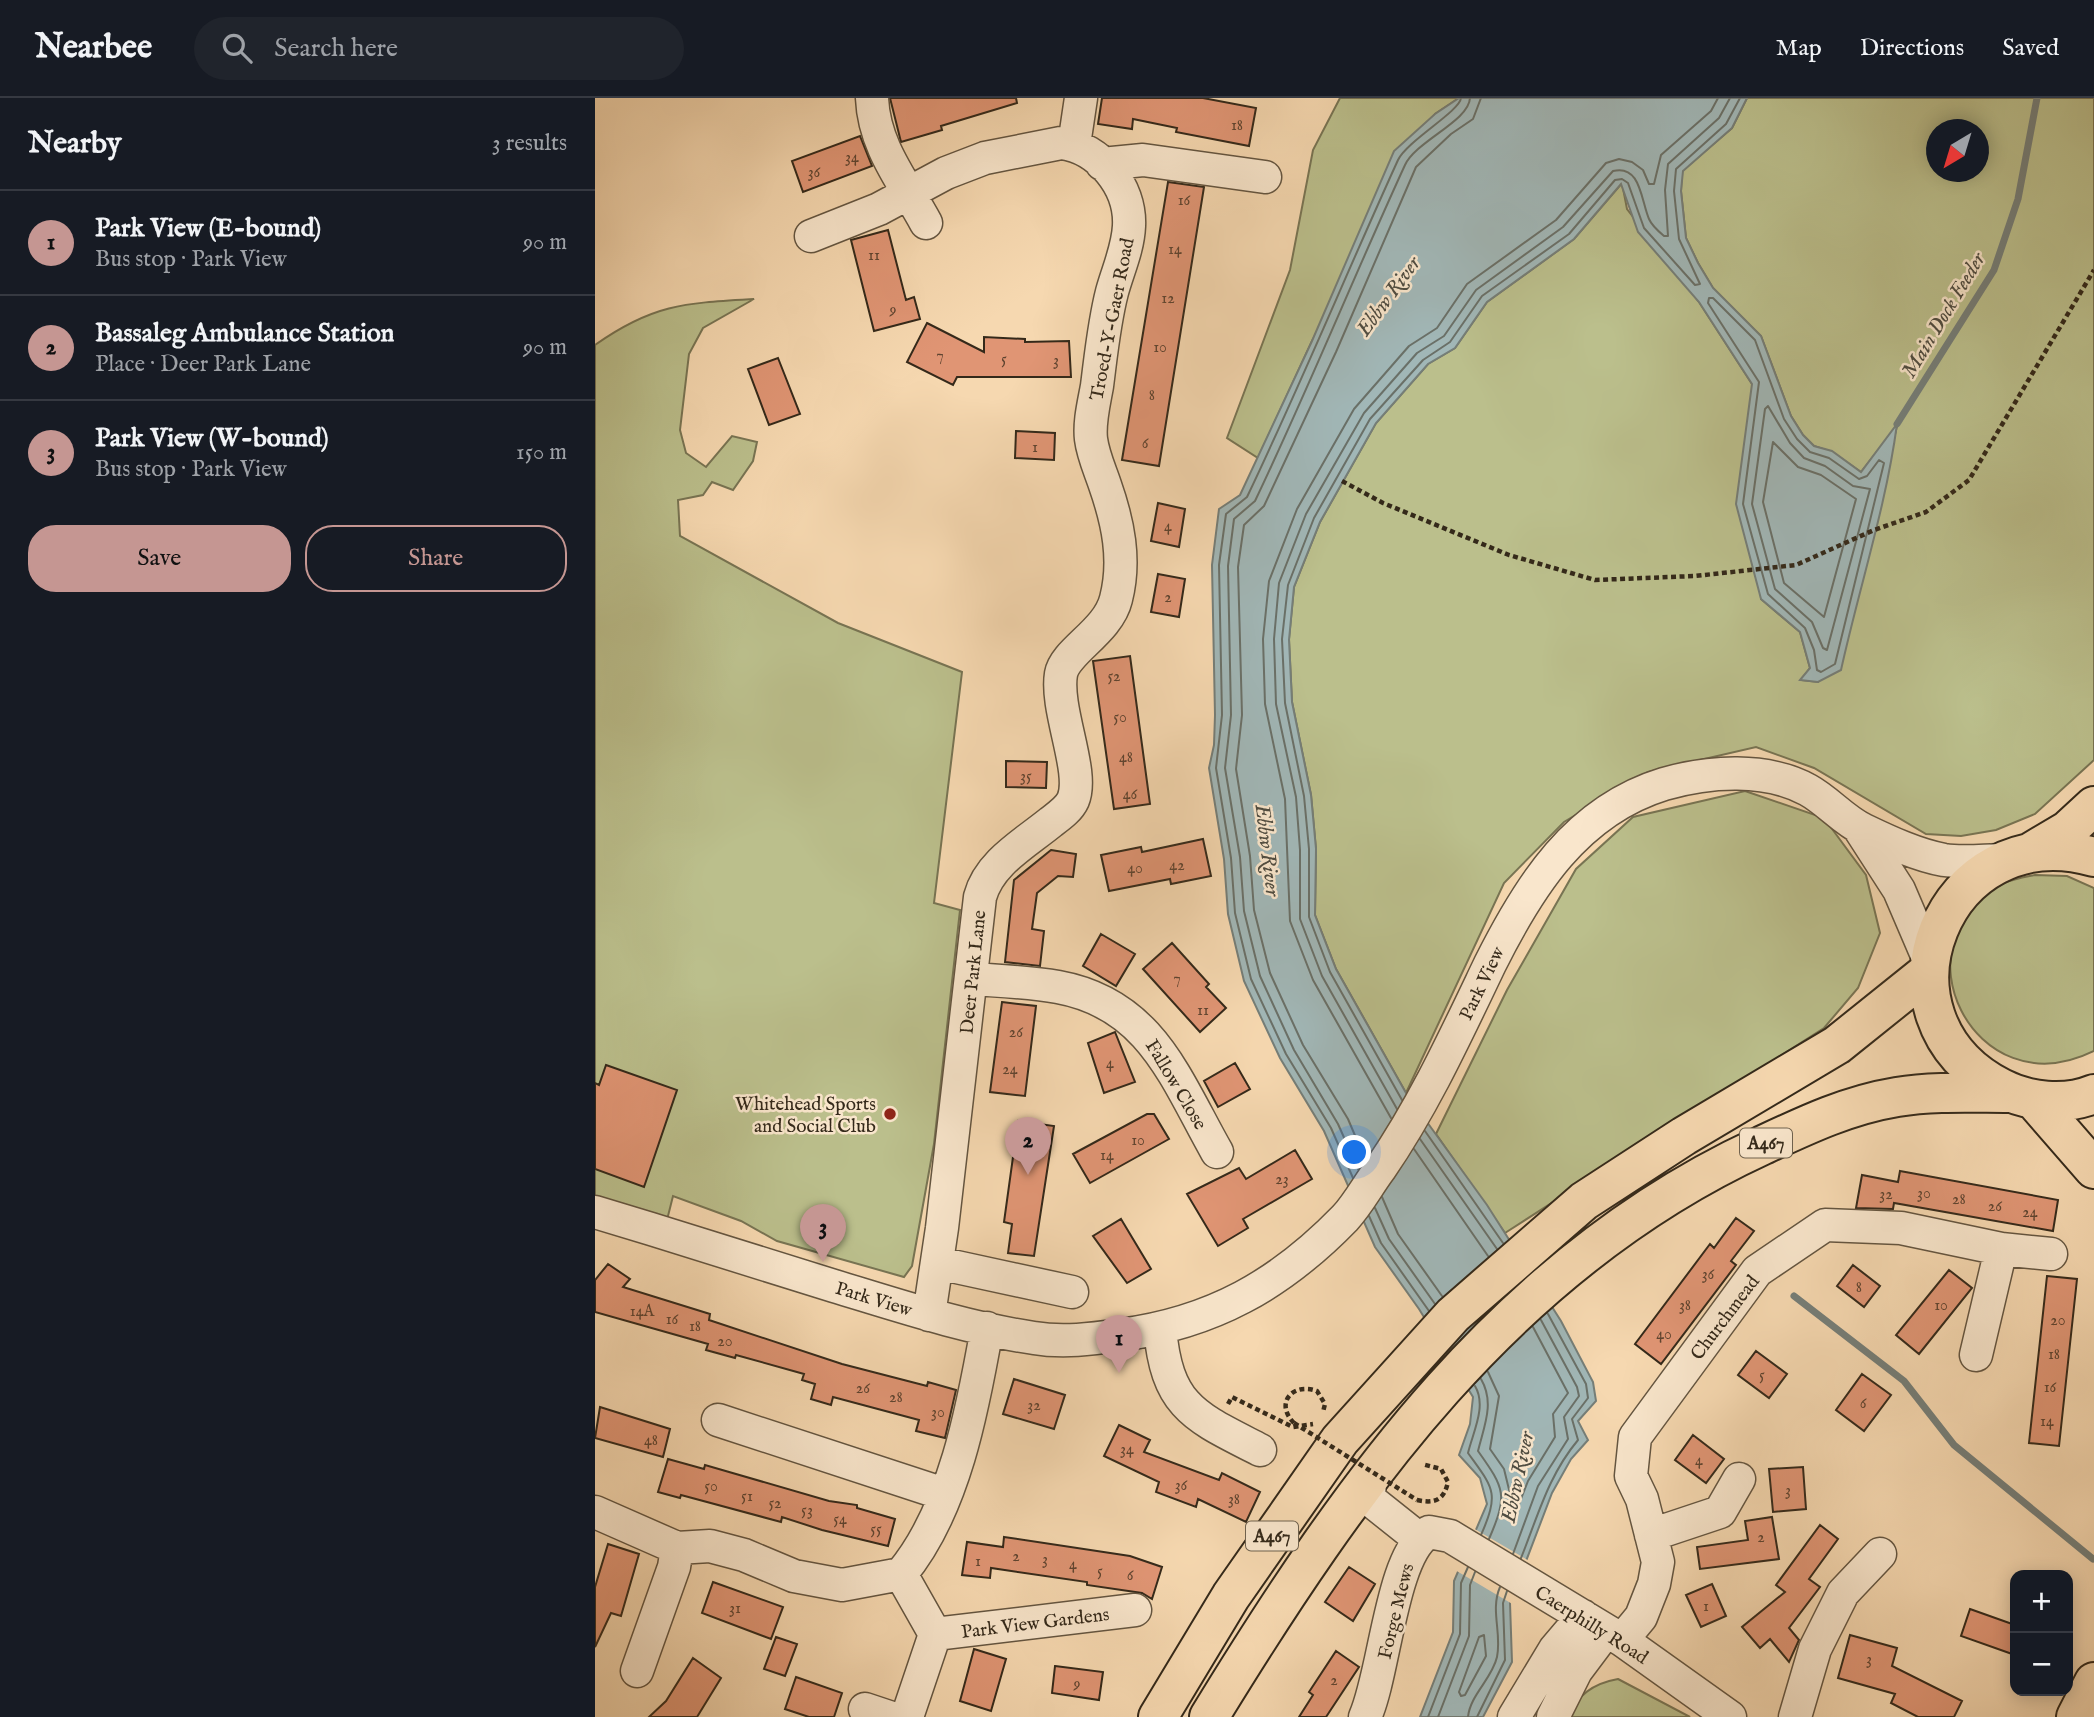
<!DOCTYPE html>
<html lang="en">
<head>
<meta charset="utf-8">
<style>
	:root { --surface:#171b24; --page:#20242c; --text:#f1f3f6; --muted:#9ea1a6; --line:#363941; --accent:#c59692 }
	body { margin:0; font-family:"IM FELL English",serif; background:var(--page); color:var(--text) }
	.controls { position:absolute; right:21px; bottom:21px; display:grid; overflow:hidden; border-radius:14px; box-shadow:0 4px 18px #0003 }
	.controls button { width:63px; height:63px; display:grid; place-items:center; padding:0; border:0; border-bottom:2px solid var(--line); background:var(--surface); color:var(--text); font:35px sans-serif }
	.compass { position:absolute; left:1331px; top:21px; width:63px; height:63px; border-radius:50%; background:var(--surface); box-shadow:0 4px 18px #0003; rotate:218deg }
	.you { position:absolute; left:760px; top:1055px; width:24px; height:24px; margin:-18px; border:5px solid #fff; border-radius:50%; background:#1a73e8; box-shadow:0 0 0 10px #1a73e833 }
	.badge { display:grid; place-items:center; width:46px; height:46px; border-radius:50%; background:var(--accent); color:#111; font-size:23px; font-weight:700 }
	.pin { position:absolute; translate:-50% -58px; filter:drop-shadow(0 2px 4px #0008) }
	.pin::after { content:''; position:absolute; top:37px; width:24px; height:21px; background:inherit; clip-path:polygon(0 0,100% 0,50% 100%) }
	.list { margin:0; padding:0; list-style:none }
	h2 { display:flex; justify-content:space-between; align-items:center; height:91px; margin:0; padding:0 28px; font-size:30px }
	h2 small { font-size:23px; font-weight:400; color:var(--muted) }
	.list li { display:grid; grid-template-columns:46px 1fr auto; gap:21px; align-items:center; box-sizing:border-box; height:105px; padding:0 28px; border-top:2px solid var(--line) }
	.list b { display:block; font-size:26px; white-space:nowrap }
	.list p { margin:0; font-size:23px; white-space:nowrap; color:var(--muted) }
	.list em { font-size:23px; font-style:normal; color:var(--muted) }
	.actions { display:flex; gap:14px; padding:21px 28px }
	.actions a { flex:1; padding:16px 0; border:2px solid var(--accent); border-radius:28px; text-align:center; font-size:24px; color:var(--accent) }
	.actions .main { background:var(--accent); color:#111 }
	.icon { flex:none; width:38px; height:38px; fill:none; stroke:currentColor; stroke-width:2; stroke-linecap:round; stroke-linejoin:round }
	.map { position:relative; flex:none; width:1499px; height:1619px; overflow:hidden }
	header { display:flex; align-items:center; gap:42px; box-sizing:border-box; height:98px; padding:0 35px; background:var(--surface); border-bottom:2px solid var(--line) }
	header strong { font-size:33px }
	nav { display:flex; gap:38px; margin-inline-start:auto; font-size:24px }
	.search { width:490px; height:63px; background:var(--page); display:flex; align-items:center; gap:18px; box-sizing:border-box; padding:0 24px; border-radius:38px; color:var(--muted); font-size:26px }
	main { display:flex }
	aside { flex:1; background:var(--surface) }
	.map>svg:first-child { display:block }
	.green { fill:#bbbf8c; stroke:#787453; stroke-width:2; fill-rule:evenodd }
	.water { fill:#a1b7b7; stroke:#757e78; stroke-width:2 }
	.pier { fill:#f6d8b0 }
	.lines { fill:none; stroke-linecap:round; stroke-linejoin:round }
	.shore { stroke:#6a7068; stroke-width:2 }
	.stream { stroke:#757e78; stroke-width:7 }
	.building { fill:#e09574; stroke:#34291a; stroke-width:2 }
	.minor-casing { stroke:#645540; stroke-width:35 }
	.major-casing { stroke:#34291a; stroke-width:42 }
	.path { stroke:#34291a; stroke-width:4.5; stroke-dasharray:5 3.5; stroke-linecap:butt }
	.minor { stroke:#f9e6cc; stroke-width:32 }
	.major { stroke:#f6d8b0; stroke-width:38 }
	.path-bridge { stroke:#34291a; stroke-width:4.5; stroke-dasharray:5 3.5; stroke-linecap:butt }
	.poi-dot { fill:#8f2418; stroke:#f9e6cc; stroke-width:2.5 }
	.labels { text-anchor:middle; stroke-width:5; stroke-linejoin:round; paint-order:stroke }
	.number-label { font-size:16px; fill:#5f4430 }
	.shield { fill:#f9e6cc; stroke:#6f624f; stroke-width:2 }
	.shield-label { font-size:18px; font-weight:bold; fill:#34291a }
	.street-label { font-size:19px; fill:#34291a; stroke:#f9e6cc }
	.poi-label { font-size:19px; fill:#34291a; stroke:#f9e6cc; text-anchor:end }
	.water-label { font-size:21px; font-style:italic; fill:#4f4c41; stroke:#f9e6cc }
</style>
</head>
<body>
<header>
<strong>Nearbee</strong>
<div class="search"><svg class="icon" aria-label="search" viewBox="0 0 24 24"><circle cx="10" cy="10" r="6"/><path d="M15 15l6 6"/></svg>Search here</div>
<nav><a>Map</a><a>Directions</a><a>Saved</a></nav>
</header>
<main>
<aside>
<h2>Nearby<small>3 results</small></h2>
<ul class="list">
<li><span class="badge">1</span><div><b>Park View (E-bound)</b><p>Bus stop · Park View</p></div><em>90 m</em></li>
<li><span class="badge">2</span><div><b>Bassaleg Ambulance Station</b><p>Place · Deer Park Lane</p></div><em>90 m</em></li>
<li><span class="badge">3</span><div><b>Park View (W-bound)</b><p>Bus stop · Park View</p></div><em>150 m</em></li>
</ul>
<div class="actions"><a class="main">Save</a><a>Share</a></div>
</aside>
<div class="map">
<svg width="1499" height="1619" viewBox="0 0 1499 1619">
	<rect width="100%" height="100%" fill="#f6d8b0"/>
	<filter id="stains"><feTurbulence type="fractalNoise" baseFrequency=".00286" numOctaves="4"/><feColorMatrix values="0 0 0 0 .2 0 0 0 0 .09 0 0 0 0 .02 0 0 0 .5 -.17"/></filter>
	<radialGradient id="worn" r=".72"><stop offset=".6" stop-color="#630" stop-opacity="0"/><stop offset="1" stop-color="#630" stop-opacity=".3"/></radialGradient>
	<path class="green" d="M745 0H864L840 16 717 243 663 360 632 340 695 172 718 52Z
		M1152 0H1499V662L1440 716 1401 732 1366 738 1331 736 1219 670 1161 649 1053 674 969 724 909 785 811 995 741 871 720 817 721 751 716 697 697 604 694 541 699 489 725 424 781 325 833 266 860 250 892 204 979 141 1027 85 1032 111 1104 204 1157 286 1166 501 1205 534 1215 570 1206 582 1223 584 1268 472 1302 328 1266 374 1237 354 1219 348 1208 337 1196 318 1166 238 1118 190 1103 165 1091 140 1086 93 1087 73 1137 30ZM1342 32H1384V74H1342Z
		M159 201 108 230 94 256 85 332 91 355 111 369 137 338 162 344 158 363 138 392 117 384 108 397 83 402 85 438 243 525 367 574 339 805 365 812 339 1046 317 1168 309 1179 182 1143 146 1123 78 1098 71 1126 0 1103V247C58 206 90 205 159 201Z
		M1150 693 1229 720 1271 777 1285 835 1263 890 1229 930 910 1135 841 1036 912 892 981 771 1038 719Z
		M1440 777 1472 778 1499 790V953C1378 1013 1296 841 1409 785 1418 781 1430 779 1440 777Z
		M1023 1581 1095 1619H973C982 1596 1000 1585 1023 1581Z"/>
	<path class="water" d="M864 0H1152L1137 30 1088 73 1086 93 1091 140 1103 165 1118 190 1166 238 1196 318 1208 337 1219 348 1237 353 1266 374 1302 326C1291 409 1264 490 1246 572L1223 584 1205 582 1215 570 1205 534 1166 501 1141 406 1157 286 1104 204 1043 134 1026 86 979 141 892 204 860 250 833 266 781 325 725 424 699 489 694 542 697 604 716 697 721 751 720 817 741 871 811 995 892 1107 966 1223 998 1284 1001 1303 983 1323 993 1342 976 1361 957 1395 915 1505 917 1564 888 1619H825L858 1534 859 1483 892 1406 885 1380 864 1357 875 1326 878 1299 824 1211 780 1149 729 1033 685 960 649 883 633 816 629 761 614 670 619 647 620 617 617 467 624 411 645 397 717 243 799 53 840 16Z"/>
	<path class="pier" d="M878 1430 936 1464 919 1507 860 1472Z"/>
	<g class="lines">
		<path class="shore" d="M1114 200H1118L1160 242 1189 321 1202 341 1215 354 1234 360 1264 381 1272 378 1284 362 1289 365 1240 566 1226 574 1222 572 1219 552 1210 530 1173 496 1148 406 1164 284 1113 205Z
			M1173 308 1195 345 1209 360 1230 368 1258 388 1275 391 1232 552 1228 550 1217 524 1180 491 1157 406 1170 311Z
			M1178 344 1203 369 1226 377 1261 401 1229 519 1189 485 1168 404Z
			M807 1002 735 874 714 819V751L709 698 690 605 687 541 693 487 719 420 775 321 828 262 855 244 887 198 974 136 1020 82 1027 81 1033 85 1049 130 1100 187 1105 186 1084 141 1079 93 1081 71 1131 26 1145 0
			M802 1011 727 878 705 821V752L701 699 681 606 679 541 684 485 711 416 769 315 822 255 849 238 881 192 968 129 1018 73C1046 66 1046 103 1054 121 1057 128 1063 133 1069 138H1073L1070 92 1073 66 1124 20 1135 0
			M796 1020 718 882 695 823 690 701 670 606 668 541 674 483 702 411 759 311 814 248 842 230 872 186 961 122 1011 65 1024 61 1037 64 1048 72 1054 86H1059L1066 57 1116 13 1123 0
			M830 1033 908 1145
			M825 1041 902 1151
			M819 1051 893 1158
			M770 1061 753 1021 708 947 675 875 659 812 655 758 641 671 647 617 643 469 649 427 669 408 741 254 821 69 856 36 878 21 886 0
			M763 1071 743 1026 699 952 665 878 649 813 645 759 630 670 636 617 633 468 639 421 660 403C713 292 759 178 810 67 821 43 874 23 875 0
			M758 1080 736 1030 691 956 656 881 640 815 636 760 621 670 627 617 624 467 631 416 652 399C705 288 752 174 803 62 812 43 865 13 866 0
			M787 1099 803 1136 847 1198
			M780 1110 794 1141 840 1206
			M774 1118 786 1145 834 1213
			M893 1274 904 1298 895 1351 909 1371 918 1408 922 1411 933 1383 960 1339 958 1316 973 1295 938 1229
			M886 1281C900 1305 889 1328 883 1353 910 1391 913 1397 894 1441
			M880 1288C892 1308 878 1334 873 1355 898 1390 905 1394 886 1437
			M918 1456 943 1388 973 1341 969 1319 984 1298 982 1289 946 1222
			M926 1460C943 1418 953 1378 983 1342L977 1321 993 1300 991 1286 953 1216
			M889 1537 891 1558 870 1597 866 1598 864 1594 884 1539Z
			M833 1619 865 1536 866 1485 873 1469
			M843 1619 874 1538 875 1487 880 1474
			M873 1619C875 1597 897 1581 902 1559 907 1535 895 1512 905 1489
			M882 1619 910 1562 908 1505 912 1493"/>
		<path class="stream" d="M1302 326 1399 172 1423 101 1442 0
			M1199 1198 1309 1283 1359 1347 1498 1461"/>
	</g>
	<path class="building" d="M295 0H421L422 5 346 28 347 32 306 44Z
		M507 0H608L661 10 654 48 581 34 582 30 538 21 537 31 503 26Z
		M265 38 277 68 208 94 197 63Z
		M573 84 609 89 564 368 527 362Z
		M293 132 311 202 319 199 325 221 279 233 256 142Z
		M332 225 389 254V239L430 241V244L474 243 476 279H362L358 287 312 264Z
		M183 260 205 316 174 327 153 271Z
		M421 333 460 335 459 362 420 360Z
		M563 405 590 411 584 449 556 443Z
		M563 476 590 481 584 519 556 514Z
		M535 558 555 706 519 711 498 563Z
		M411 663 452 664 451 690 411 689Z
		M608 741 616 778 576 786 575 781 514 793 506 757 546 749 547 754Z
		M456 752 481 756 478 779 463 778 442 795 437 831 449 833 445 868 410 864 419 782Z
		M506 836 540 856 521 888 488 868Z
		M577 845 614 886 611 889 631 910 605 934 548 871Z
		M407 904 441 908 430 998 395 994Z
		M520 934 540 984 509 995 493 945Z
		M640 965 655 991 623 1009 609 983Z
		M11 967 82 992 49 1089 0 1071V985L4 987Z
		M552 1016H559L574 1041 495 1085 478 1056Z
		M423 1023 459 1028 439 1158 413 1155 417 1126 409 1124Z
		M700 1052 717 1081 648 1121 653 1130 623 1148 592 1096 644 1070 651 1081Z
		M1305 1073 1463 1102 1458 1133 1299 1105 1298 1111 1261 1110 1267 1077 1303 1084Z
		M1141 1120 1159 1133 1136 1163 1141 1167 1066 1266 1040 1246 1115 1146 1119 1150Z
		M526 1121 556 1171 532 1185 498 1138Z
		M13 1166 35 1181 28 1189 115 1216 114 1222 247 1266 332 1288 333 1284 361 1292 350 1340 321 1333 324 1322 238 1299 236 1307 216 1301 220 1286 207 1282 209 1276 141 1257 140 1260 111 1252 113 1246 0 1214V1182Z
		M1258 1167 1285 1188 1269 1209 1242 1188Z
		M1354 1172 1377 1190 1324 1256 1301 1237Z
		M1452 1178 1482 1181 1464 1348 1434 1345Z
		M1161 1253 1192 1276 1174 1300 1143 1277Z
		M1267 1276 1296 1297 1269 1333 1241 1312Z
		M419 1281 470 1297 459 1331 408 1316Z
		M5 1309 75 1331 68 1359 0 1340Z
		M524 1327 555 1342 549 1354 624 1382 627 1375 665 1394 651 1424 603 1401 601 1409 561 1394 564 1384 509 1358Z
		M1098 1337 1129 1361 1111 1385 1080 1362Z
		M73 1361 109 1371 110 1367 234 1403 262 1407V1410L300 1421 293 1448 227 1432 187 1419 186 1424 86 1397 85 1400 63 1394Z
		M1208 1369 1211 1411 1178 1414 1174 1371Z
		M1177 1419 1184 1461 1105 1471 1102 1449 1153 1442 1150 1423Z
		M1225 1427 1243 1441 1214 1481 1225 1489 1194 1530 1204 1542 1194 1564 1175 1541 1165 1550 1147 1529 1190 1494 1181 1487Z
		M409 1439 535 1458 567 1469 557 1501 547 1495 492 1487V1484L396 1470 395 1480 367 1477 372 1444 408 1449Z
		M13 1446 44 1456 26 1518 16 1515 0 1549V1489Z
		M754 1469 780 1486 758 1523 730 1504Z
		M118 1484 188 1509 176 1541 107 1515Z
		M1117 1486 1131 1518 1106 1529 1091 1497Z
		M1375 1511 1420 1527V1557L1366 1538Z
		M1255 1537 1302 1550 1297 1568 1367 1603 1359 1619H1323L1296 1605 1300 1596 1243 1580Z
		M181 1539 202 1546 190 1578 169 1571Z
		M379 1551 411 1561 396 1613 365 1603Z
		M741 1553 764 1569 731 1619H704L718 1597 714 1594Z
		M98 1560 126 1580 102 1619H54L71 1603Z
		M460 1568 508 1574 504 1602 457 1595Z
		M201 1579 247 1595 239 1619H214L190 1611Z"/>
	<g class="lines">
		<defs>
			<path id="minor" d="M277 0C279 49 309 84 331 125
				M479 47 486 0
				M507 66 548 62 670 79
				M216 138 284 111 351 75 390 60 466 45C505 50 536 89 534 128 533 151 523 172 517 194 509 225 506 257 502 288 499 305 494 324 496 341 498 357 505 372 510 387 523 424 531 462 521 501 513 534 470 553 466 576 460 612 490 674 478 702 474 711 464 718 456 724 429 746 394 765 385 799L347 1130 334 1217
				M1264 730 1304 792 1334 862
				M378 881C406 883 435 884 463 889 556 906 580 980 622 1054
				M0 1114C80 1138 160 1163 239 1188 305 1208 371 1230 439 1240 468 1245 497 1241 525 1237 617 1225 685 1187 750 1120 763 1106 773 1087 785 1071 829 1007 861 937 895 866 934 788 981 713 1069 686 1114 673 1171 669 1213 692 1233 703 1248 722 1269 732 1294 744 1322 757 1349 762 1368 765 1390 762 1410 762
				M343 1165 477 1194
				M565 1231C572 1310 601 1319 665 1352
				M1381 1257 1406 1151
				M123 1322 349 1396
				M775 1381 774 1401 823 1440
				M0 1414 82 1450 115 1448 149 1457 199 1478 247 1487 306 1476C359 1413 378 1310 392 1230
				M1056 1437 1125 1414 1144 1381
				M306 1476 340 1536 312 1619
				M340 1536 540 1512
				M1027 1542 1046 1519 1059 1486 1063 1464 1047 1401 1036 1378 1040 1339 1162 1173 1230 1127 1306 1130 1406 1151 1456 1156
				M42 1573 79 1469 82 1450
				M270 1611 294 1619
				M770 1619C790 1575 796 1456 834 1434L855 1438 1027 1542 1135 1619
				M919 1619 960 1551 988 1518
				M958 1619 981 1573 1011 1533
				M1200 1619 1220 1551 1248 1495 1285 1456"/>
			<path id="major" d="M1436 754 1473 732 1499 708
				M1499 759C1348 716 1267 919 1406 990 1433 1004 1470 1008 1499 996
				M1439 1002 1499 1071
				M563 1619 636 1498 745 1342 858 1217 989 1103 1089 1038 1242 947 1333 874
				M614 1619C756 1387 912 1165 1166 1048 1211 1027 1253 1007 1302 999 1338 993 1377 995 1414 995
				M1481 1619 1499 1584"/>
		</defs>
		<use href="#minor" class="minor-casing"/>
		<use href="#major" class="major-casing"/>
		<path class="path" d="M747 383 788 405 914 457 1000 482 1100 478 1201 467 1279 432 1331 414 1374 382 1499 172
			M633 1306 637 1299 698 1329 718 1326
			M699 1325C679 1305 698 1284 722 1293L730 1306 728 1314
			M822 1402C840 1406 849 1402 853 1384L846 1371 827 1366"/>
		<use href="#minor" class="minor"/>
		<use href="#major" class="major"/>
		<path class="path-bridge" d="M699 1325 822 1402"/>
	</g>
	<circle class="poi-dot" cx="295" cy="1016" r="7"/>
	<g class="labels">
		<g class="number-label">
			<text x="642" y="32">18</text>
			<text x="257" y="64">34</text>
			<text x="219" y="79">36</text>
			<text x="589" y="107">16</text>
			<text x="580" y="156">14</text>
			<text x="279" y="162">11</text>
			<text x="573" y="205">12</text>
			<text x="298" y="217">9</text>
			<text x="565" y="254">10</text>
			<text x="345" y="262">7</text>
			<text x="409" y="266">5</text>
			<text x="461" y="267">3</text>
			<text x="557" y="302">8</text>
			<text x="550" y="350">6</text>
			<text x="440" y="354">1</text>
			<text x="573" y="433">4</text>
			<text x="573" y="504">2</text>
			<text x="519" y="583">52</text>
			<text x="525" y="624">50</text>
			<text x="531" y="664">48</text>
			<text x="431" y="683">35</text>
			<text x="535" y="701">46</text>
			<text x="582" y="772">42</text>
			<text x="540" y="775">40</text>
			<text x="582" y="885">7</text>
			<text x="608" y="917">11</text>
			<text x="421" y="939">26</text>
			<text x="515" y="970">4</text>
			<text x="415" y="976">24</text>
			<text x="543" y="1047">10</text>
			<text x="512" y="1062">14</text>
			<text x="687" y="1086">23</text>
			<text x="1329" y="1100">30</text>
			<text x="1291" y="1101">32</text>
			<text x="1364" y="1106">28</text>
			<text x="1400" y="1113">26</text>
			<text x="1435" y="1119">24</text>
			<text x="1113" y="1181">36</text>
			<text x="1264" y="1194">8</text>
			<text x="1090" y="1212">38</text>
			<text x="1346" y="1212">10</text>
			<text x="47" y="1218">14A</text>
			<text x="77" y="1226">16</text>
			<text x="1463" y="1227">20</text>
			<text x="100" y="1233">18</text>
			<text x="1069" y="1241">40</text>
			<text x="130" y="1248">20</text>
			<text x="1459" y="1261">18</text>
			<text x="1167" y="1282">5</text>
			<text x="1455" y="1294">16</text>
			<text x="268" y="1295">26</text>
			<text x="301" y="1304">28</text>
			<text x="1268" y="1310">6</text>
			<text x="439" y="1312">32</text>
			<text x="343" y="1319">30</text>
			<text x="1452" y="1328">14</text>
			<text x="56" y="1347">48</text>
			<text x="532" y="1356">34</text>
			<text x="1104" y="1367">4</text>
			<text x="586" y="1392">36</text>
			<text x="116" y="1393">50</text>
			<text x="1193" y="1397">3</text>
			<text x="152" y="1403">51</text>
			<text x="639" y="1406">38</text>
			<text x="180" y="1410">52</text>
			<text x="212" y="1417">53</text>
			<text x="245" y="1426">54</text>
			<text x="281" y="1436">55</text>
			<text x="1166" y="1444">2</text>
			<text x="421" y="1463">2</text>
			<text x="450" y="1466">3</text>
			<text x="383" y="1468">1</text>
			<text x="478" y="1471">4</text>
			<text x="505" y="1478">5</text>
			<text x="535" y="1482">6</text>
			<text x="1111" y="1513">1</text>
			<text x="140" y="1515">31</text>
			<text x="1274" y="1566">3</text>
			<text x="739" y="1587">2</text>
			<text x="482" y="1591">9</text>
		</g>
		<g class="shield">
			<rect x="1145" y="1030.5" width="52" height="29" rx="5"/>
			<rect x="651" y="1423.5" width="52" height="29" rx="5"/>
		</g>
		<g class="shield-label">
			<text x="1171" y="1051">A467</text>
			<text x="677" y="1444">A467</text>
		</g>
		<g class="street-label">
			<text transform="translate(516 221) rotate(-79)" y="7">Troed-Y-Gaer Road</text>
			<text transform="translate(377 874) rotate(-84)" y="7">Deer Park Lane</text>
			<text transform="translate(886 885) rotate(-64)" y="7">Park View</text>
			<text transform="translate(582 986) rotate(59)" y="7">Fallow Close</text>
			<text transform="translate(279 1200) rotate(17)" y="7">Park View</text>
			<text transform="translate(1129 1219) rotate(-53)" y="7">Churchmead</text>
			<text transform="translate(800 1513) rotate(-76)" y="7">Forge Mews</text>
			<text transform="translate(440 1524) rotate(-7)" y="7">Park View Gardens</text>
			<text transform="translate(997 1526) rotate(32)" y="7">Caerphilly Road</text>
		</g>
		<g class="poi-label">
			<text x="281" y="1012">Whitehead Sports<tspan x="281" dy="22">and Social Club</tspan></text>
		</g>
		<g class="water-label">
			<text transform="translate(793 198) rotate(-54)" y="7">Ebbw River</text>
			<text transform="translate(1348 217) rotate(-59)" y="7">Main Dock Feeder</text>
			<text transform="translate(673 752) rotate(83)" y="7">Ebbw River</text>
			<text transform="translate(922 1379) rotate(-78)" y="7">Ebbw River</text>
		</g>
	</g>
	<rect width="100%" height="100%" filter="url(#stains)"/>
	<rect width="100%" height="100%" fill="url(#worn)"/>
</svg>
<div class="controls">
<button>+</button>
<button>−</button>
</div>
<svg class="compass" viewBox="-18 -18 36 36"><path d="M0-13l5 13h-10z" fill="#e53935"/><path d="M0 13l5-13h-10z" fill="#9ea1a6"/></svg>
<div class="you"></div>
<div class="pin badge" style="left:524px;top:1275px">1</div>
<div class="pin badge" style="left:433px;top:1077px">2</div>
<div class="pin badge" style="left:228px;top:1164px">3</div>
</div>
</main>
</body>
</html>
